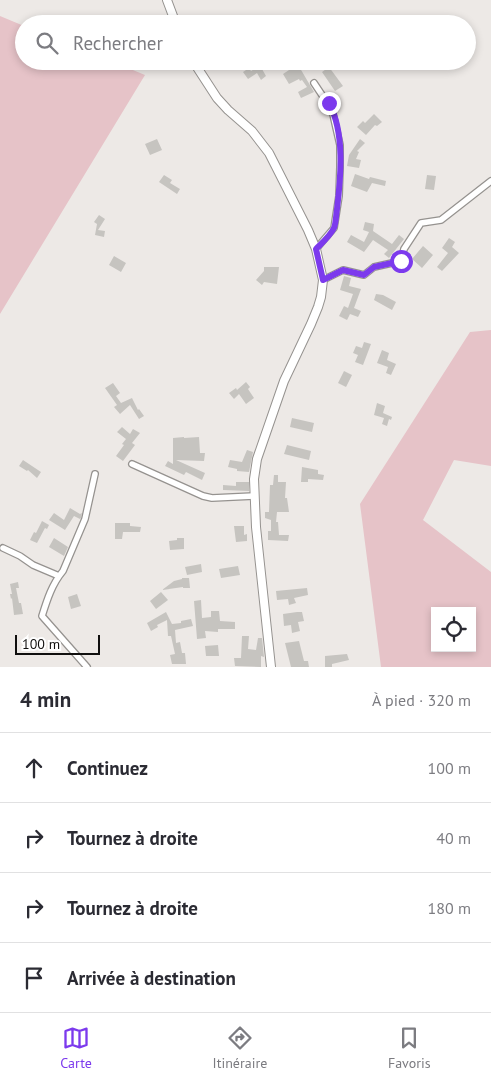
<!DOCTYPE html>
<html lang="fr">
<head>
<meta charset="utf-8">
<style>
	:root { --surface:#fff; --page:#f7f7f7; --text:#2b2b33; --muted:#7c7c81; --line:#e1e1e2; --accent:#7c3aed }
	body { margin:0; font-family:"PT Sans",sans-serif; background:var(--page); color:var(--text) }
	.controls { position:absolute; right:15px; bottom:15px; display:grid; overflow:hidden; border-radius:0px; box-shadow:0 2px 8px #0003 }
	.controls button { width:45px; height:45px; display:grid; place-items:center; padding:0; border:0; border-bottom:1px solid var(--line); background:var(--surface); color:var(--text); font:25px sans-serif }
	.scale { position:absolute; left:15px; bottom:12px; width:85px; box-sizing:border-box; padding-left:5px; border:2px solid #100f0e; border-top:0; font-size:14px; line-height:18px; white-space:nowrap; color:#100f0e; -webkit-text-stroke:4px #fff; paint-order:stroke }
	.stop { position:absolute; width:15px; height:15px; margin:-11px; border:4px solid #7c3aed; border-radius:50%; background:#fff }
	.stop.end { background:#7c3aed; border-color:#fff; box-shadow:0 1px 5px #0008 }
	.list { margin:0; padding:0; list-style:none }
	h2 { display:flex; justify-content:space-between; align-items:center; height:65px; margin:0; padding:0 20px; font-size:21px }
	h2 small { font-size:16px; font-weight:400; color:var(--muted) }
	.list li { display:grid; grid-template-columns:32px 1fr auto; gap:15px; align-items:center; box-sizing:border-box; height:70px; padding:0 20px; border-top:1px solid var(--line) }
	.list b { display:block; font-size:19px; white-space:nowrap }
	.list em { font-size:16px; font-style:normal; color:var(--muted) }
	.icon { flex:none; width:28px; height:28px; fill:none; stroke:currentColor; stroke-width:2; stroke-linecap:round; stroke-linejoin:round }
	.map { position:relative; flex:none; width:491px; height:667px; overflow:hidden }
	.search { position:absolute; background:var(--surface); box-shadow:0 2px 8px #0003; left:15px; right:15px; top:15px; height:55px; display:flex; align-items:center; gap:12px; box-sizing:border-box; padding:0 18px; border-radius:28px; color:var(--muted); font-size:19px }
	.sheet { height:345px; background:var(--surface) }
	nav { display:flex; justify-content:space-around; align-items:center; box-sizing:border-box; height:70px; border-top:1px solid var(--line); background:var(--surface); font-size:14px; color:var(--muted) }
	nav a { display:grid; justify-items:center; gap:2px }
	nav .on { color:var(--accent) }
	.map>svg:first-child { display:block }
	.green { fill:#e6c3c8; fill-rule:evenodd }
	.building { fill:#c6c4c0 }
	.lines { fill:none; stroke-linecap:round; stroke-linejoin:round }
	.minor-casing { stroke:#95928f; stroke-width:8 }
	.secondary-casing { stroke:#95928f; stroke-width:10 }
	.minor { stroke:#fff; stroke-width:5.5 }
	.secondary { stroke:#fff; stroke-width:8 }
	.route { stroke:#7c3aed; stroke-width:6 }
</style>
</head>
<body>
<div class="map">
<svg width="491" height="667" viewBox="0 0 491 667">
	<rect width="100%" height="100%" fill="#ede9e6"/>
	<path class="green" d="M0 16 24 26V61H111L145 75 0 314Z
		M491 330V466L454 460 423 520 491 572V667H381L360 504 470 332ZM435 611H472V648H435Z"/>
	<path class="building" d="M297 63 314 92 301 98 298 92 307 87 302 80 300 81 299 79 289 84 283 74 292 68 291 66Z
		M263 64 265 67 262 69 266 76 261 80 257 73 248 79 243 72 249 68 251 71Z
		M329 67 343 86 335 91 322 72Z
		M374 114 382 122 377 126 375 125 366 135 357 127 363 121 365 123Z
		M157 139 162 150 150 155 145 144Z
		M360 139 365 143 357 151 359 152 356 159 361 160 359 168 347 166 349 155Z
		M355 174 369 179 370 177 386 181 385 186 372 183 367 192 351 186Z
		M164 175 172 180 170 183 180 189 177 194 159 182Z
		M427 175 436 176 434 190 425 189Z
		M99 215 105 219 98 230 105 231 104 237 95 235 97 224 94 222Z
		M365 222 374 224 373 231 392 244 399 235 404 239 389 258 384 254 388 250 373 240 364 252 347 242 351 235 364 242 369 232 363 230Z
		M449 238 455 242 452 247 459 253 442 271 437 267 448 253 442 248Z
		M423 246 433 255 422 268 412 259Z
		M114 256 126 263 121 272 109 265Z
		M264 267H279L277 284 264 282 262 285 256 280 264 271Z
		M344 276 351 278 349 286 361 289 354 308 361 311 358 317 350 314 347 320 339 316 344 306 348 308 353 294 340 290Z
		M376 294 383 295 396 302 392 310 374 300Z
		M364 342 371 344 363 365 355 362 358 355 353 353 356 346 362 348Z
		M382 350 389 353 387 360 396 364 391 375 386 373 388 367 377 363Z
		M344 371 352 375 346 387 338 383Z
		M246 382 250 387 248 389 254 398 246 404 239 394 234 399 229 393 236 388 237 390Z
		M113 383 120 393 116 396 121 403 132 398 138 410 139 409 144 416 139 419 130 405 120 414 114 407 117 405 105 388Z
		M377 403 385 406 383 413 392 417 391 420 389 419 387 426 382 424 384 418 374 415Z
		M292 418 314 423 312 432 290 427Z
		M122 427 130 434 133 429 140 433 132 443 135 445 123 461 116 456 124 445 122 444 126 439 117 432Z
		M184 437V438L199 437 200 453H205L204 461 176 460 205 473 202 480 186 472 184 475 165 466 168 461 173 464V438Z
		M287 445 311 451 309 460 284 454Z
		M247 450 253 452 249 472 237 471V469L228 467 230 460 242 462Z
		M23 460 41 472 37 478 28 470 27 471 19 466Z
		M302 467 318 470V474L324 475 323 480 308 479V482H301Z
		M274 475H278V482H286L285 498H287L289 512H277L276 522H278L279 535H289L288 541 268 540V531H271V520L265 518V512H269L270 485H273Z
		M236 482H249V491L223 490V485L236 486Z
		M70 508 80 514 82 513 81 518 80 519 74 516 65 530 49 520 54 513 64 520Z
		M42 521 49 525 47 529 45 528 37 543 30 540 34 532 36 533Z
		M115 523H130V526L141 527 140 532H123L122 539H115Z
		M234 526H244V535L247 534V541L236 542Z
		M54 538 68 547 64 556 49 547Z
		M177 538H184V549L170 550 169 541 177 540Z
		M201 564 202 572 187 575 185 567Z
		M238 566 240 575 221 578 219 569Z
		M182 578H189L190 588H183V587L162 590 174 581 182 579Z
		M18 582 19 588H16L19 603H21L23 614 14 615 12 598 11 599 10 594H12L10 584Z
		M307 588 308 595 294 598 296 603 289 605 288 599 277 600 276 591Z
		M161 592 168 600 156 609 150 601Z
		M77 594 81 606 71 609 68 597Z
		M201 600 202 618 211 617V611H219L220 621 235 622V629H218V632L205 631 206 638 197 639 194 601Z
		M166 612 172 624 181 623V621L191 619 193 626 175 630 176 643 180 642 182 653H185L186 664H172L170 655 175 654 171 636H168L167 620 157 625 158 627 151 631 147 623Z
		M297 612H302L304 621 298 622 300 631 292 633 291 625 284 626 283 614Z
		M242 636H249L248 649 256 650 258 638H262L264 657 261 656V667L235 666 234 658H241Z
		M299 641 304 661H308L309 667H291L285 643Z
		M218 645 219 656H206L205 646Z
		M347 654 349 660 332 664V667H325V656Z"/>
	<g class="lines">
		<defs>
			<path id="minor" d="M314 83 332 110 340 145V167L339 196 334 228 316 249
				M323 280 343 270 364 275 374 267 401 261 404 249 421 223 441 220 491 181
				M132 464 203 496 212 498 254 496
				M3 548 20 556 33 565 59 576
				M87 667 42 616C47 600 52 584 63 571L85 519 95 474"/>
			<path id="secondary" d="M167 0 176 24
				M193 61 217 98 228 110 252 131 269 153 308 230 316 249 323 280 321 297 318 307 311 324 284 381 257 459 254 479 256 527 271 667"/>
		</defs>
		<use href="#minor" class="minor-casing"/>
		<use href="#secondary" class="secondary-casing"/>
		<use href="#minor" class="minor"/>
		<use href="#secondary" class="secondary"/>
	</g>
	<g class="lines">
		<path class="route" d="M329 103C345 133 341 176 337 209 336 215 336 223 334 228 330 236 322 243 316 249L323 280 343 270 364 275 374 267 401 261"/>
	</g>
</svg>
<div class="controls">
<button><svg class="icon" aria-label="locate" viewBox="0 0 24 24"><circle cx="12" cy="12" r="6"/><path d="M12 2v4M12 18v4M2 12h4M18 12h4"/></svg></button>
</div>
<div class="scale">100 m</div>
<div class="stop" style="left:401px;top:261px"></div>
<div class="stop end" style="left:329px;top:103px"></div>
<div class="search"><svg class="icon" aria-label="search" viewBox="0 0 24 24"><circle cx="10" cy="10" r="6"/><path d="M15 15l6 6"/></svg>Rechercher</div>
</div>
<section class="sheet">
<h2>4 min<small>À pied · 320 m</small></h2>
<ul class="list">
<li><svg class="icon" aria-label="ahead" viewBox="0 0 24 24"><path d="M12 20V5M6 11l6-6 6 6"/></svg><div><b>Continuez</b></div><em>100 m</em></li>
<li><svg class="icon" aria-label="right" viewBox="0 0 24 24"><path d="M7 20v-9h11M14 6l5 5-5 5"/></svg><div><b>Tournez à droite</b></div><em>40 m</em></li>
<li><svg class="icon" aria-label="right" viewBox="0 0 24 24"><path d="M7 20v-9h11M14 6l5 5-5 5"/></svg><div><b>Tournez à droite</b></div><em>180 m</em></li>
<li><svg class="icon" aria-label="arrive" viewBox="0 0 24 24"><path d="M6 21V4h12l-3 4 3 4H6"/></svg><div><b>Arrivée à destination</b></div></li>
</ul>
</section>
<nav>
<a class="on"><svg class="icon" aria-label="map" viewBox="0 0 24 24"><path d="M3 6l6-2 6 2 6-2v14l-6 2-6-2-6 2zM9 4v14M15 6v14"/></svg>Carte</a>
<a><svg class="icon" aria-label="directions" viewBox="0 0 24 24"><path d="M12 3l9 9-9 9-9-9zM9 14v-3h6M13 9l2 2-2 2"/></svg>Itinéraire</a>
<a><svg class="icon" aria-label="saved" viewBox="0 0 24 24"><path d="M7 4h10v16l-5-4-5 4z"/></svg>Favoris</a>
</nav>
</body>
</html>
